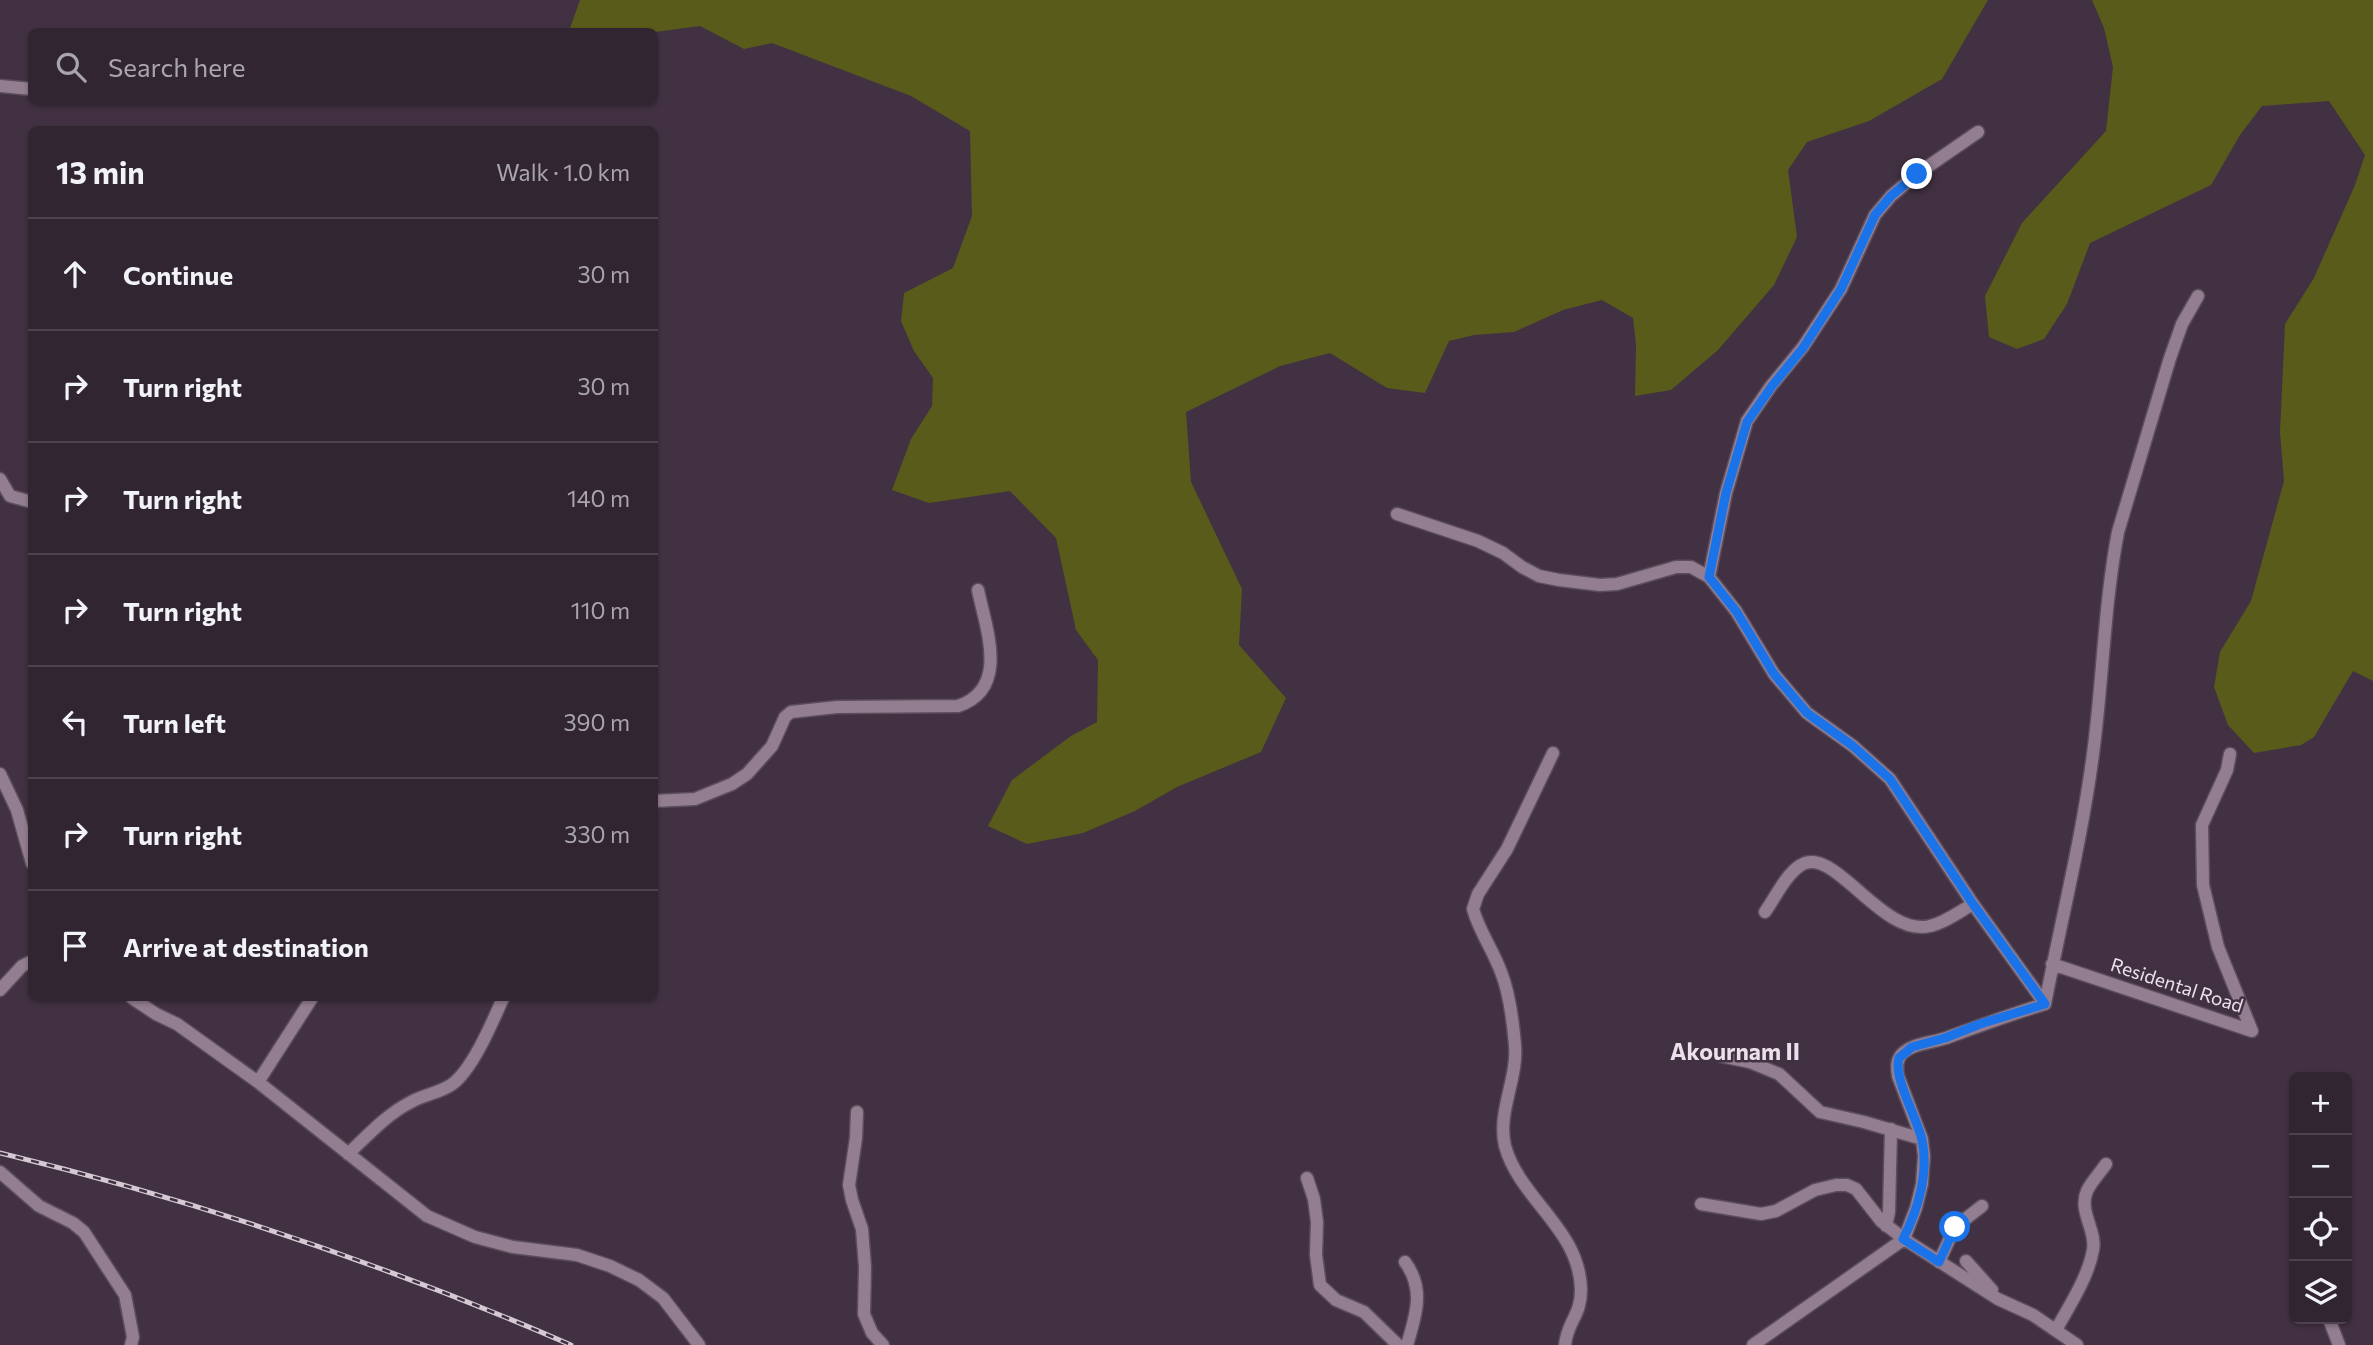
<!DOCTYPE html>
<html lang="en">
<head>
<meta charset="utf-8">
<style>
	:root { --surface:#322532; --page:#3d313e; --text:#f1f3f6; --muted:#a8a5ac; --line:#4d424d }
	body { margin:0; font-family:Commissioner,sans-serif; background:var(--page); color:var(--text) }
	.controls { position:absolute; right:21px; bottom:21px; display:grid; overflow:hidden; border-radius:10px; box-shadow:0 2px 5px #0004 }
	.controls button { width:63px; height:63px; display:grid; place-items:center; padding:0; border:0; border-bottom:2px solid var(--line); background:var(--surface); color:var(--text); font:35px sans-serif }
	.stop { position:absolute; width:21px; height:21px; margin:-16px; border:5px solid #1a73e8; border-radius:50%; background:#fff }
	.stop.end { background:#1a73e8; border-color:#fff; box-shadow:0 2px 7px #0008 }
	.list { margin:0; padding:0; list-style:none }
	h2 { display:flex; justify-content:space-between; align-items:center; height:91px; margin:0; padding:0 28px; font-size:30px }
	h2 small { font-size:23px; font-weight:400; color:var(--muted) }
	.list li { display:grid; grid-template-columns:46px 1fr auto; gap:21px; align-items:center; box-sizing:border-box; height:112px; padding:0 28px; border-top:2px solid var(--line) }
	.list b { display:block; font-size:26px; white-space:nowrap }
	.list em { font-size:23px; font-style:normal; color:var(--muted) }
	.icon { flex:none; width:38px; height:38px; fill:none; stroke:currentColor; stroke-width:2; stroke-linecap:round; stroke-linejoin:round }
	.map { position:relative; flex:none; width:2373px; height:1345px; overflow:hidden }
	.search { position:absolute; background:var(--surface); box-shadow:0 2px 5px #0004; left:28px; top:28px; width:630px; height:77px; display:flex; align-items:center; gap:18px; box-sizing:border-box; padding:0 24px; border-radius:10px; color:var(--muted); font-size:26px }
	.panel { position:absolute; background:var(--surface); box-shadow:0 2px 5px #0004; left:28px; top:126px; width:630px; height:875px; border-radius:10px }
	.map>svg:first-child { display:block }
	.green { fill:#595b1a }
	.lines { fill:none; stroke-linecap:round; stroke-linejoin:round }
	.minor-casing { stroke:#5c4d5b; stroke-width:15 }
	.minor { stroke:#937e91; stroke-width:12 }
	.rail-casing { stroke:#d5c9d4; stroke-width:5 }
	.rail { stroke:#423142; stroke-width:2.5; stroke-dasharray:8; stroke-linecap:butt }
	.route { stroke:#1a73e8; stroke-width:9 }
	.labels { text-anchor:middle; stroke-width:5; stroke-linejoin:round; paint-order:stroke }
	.street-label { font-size:19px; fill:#ece1eb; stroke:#423142 }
	.quarter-label { font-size:23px; font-weight:bold; fill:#ece1eb; stroke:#423142 }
</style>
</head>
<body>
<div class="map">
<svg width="2373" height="1345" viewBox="0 0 2373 1345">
	<rect width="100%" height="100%" fill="#423142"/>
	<path class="green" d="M580 0H1988L1942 79 1869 121 1807 142 1788 170 1797 237 1774 285 1718 350 1671 390 1635 396 1636 345 1633 318 1602 300 1563 310 1514 332 1474 335 1449 341 1425 393 1387 388 1330 353 1280 366 1186 412 1191 482 1242 589 1239 645 1286 698 1261 752 1177 787 1135 811 1083 833 1027 844 988 826 1012 780 1071 736 1097 722 1098 660 1076 630 1056 538 1010 491 929 503 892 490 911 439 932 406 933 378 914 351 901 321 904 293 953 268 972 216 970 131 911 96 772 43 744 49 700 26 655 32 569 31Z
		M2092 0H2373V681L2353 671 2314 737 2301 745 2254 753 2228 725 2214 687 2220 652 2251 601 2284 481 2280 432 2285 324 2314 278 2355 185 2365 155 2329 101 2262 106 2240 135 2211 185 2090 243 2067 304 2044 339 2017 349 1989 337 1985 296 2022 223 2106 131 2113 67 2104 28Z"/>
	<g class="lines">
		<defs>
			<path id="minor" d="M0 86 32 89
				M0 479 10 496 32 502
				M1397 514 1478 541 1503 553 1522 567 1539 576 1559 580 1600 585 1617 584 1676 567H1691L1709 577 1736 611 1774 674 1807 713 1853 746 1890 779 1973 904 2045 1004
				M1709 577 1726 493 1747 421 1771 386 1803 347 1841 289 1875 215 1891 196 1917 174 1978 132
				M1553 753 1507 849 1478 894 1473 909C1479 931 1493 950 1501 972 1510 994 1513 1022 1515 1045 1518 1079 1497 1112 1505 1146 1520 1200 1580 1229 1581 1290 1581 1316 1567 1322 1565 1345
				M0 774 17 810 32 863
				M654 801 695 799 732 784 747 774 772 746 785 717 791 712 837 707 958 706C1010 689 986 629 978 590
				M1765 912C1775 898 1786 874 1801 865 1834 844 1882 938 1930 926 1945 923 1960 911 1973 904
				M2052 964 2252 1031 2218 947 2203 885 2202 825 2227 770 2230 754
				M0 990 22 966 32 961
				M132 998 156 1014 177 1024 258 1082 427 1216 475 1237 513 1247 577 1255 610 1266 639 1280 663 1298 699 1345
				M2045 1004C2061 921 2082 838 2093 754 2103 680 2104 605 2118 532L2170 358 2182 324 2198 296
				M1721 1056 1750 1062 1779 1074 1820 1112 1864 1122 1922 1139
				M258 1082 312 998
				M857 1112 856 1138 849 1185 852 1200 862 1229 865 1267 864 1314 872 1333 883 1345
				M348 1154C368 1135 387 1114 411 1102 423 1095 439 1093 451 1085 472 1071 493 1021 503 998
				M0 1172 39 1206 73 1223 84 1232 125 1295 133 1337 131 1345
				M1307 1178 1314 1199 1317 1222 1316 1255 1320 1285 1336 1300 1364 1312 1398 1345
				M1701 1204 1761 1214 1776 1211 1815 1190 1836 1185H1847L1856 1189 1881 1221 1904 1239 1998 1299 2033 1315 2077 1345
				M1886 1226 1889 1212 1891 1129
				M1966 1261 1992 1290
				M1405 1262C1425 1289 1416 1315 1407 1345
				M1939 1262 1955 1227 1982 1206
				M2329 1319 2339 1345
				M2056 1330C2069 1306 2088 1278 2093 1250 2097 1231 2078 1211 2087 1191 2091 1182 2100 1173 2106 1164
				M1753 1345 1904 1239 1916 1208 1922 1184 1924 1156 1922 1139 1898 1076C1897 1068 1896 1062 1901 1055 1912 1043 1931 1043 1946 1038 1979 1026 2011 1014 2045 1004"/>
		</defs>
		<use href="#minor" class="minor-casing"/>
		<use href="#minor" class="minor"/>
		<defs>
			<path id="rail" d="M0 1153C195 1200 387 1265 571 1345"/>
		</defs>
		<use href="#rail" class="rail-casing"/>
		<use href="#rail" class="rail"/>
	</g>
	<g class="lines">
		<path class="route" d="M1917 174 1891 196 1875 215 1841 289 1803 348 1772 386 1747 422 1726 493 1709 577 1736 611 1774 674 1807 713 1853 746 1890 779 1973 904 2045 1004 1980 1024 1945 1038 1912 1047 1899 1058C1893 1078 1917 1117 1922 1140 1929 1173 1918 1210 1903 1239L1939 1262 1955 1227"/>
	</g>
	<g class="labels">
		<g class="street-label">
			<text transform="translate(2177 985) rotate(18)" y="7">Residental Road</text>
		</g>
		<g class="quarter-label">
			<text x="1735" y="1060">Akournam II</text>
		</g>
	</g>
</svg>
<div class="controls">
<button>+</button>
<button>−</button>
<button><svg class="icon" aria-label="locate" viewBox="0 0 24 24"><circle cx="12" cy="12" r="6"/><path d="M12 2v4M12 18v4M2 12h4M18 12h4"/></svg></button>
<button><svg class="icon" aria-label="layers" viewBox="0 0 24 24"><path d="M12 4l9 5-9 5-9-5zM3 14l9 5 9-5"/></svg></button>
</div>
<div class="stop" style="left:1955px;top:1227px"></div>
<div class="stop end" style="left:1917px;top:174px"></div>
<div class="search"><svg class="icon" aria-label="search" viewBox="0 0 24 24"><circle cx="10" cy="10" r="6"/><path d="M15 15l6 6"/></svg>Search here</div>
<section class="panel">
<h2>13 min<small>Walk · 1.0 km</small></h2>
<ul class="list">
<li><svg class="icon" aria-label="ahead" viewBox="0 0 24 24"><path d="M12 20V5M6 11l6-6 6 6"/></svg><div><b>Continue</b></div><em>30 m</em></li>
<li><svg class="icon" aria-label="right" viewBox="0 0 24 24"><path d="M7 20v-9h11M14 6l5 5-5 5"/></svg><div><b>Turn right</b></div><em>30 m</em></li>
<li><svg class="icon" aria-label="right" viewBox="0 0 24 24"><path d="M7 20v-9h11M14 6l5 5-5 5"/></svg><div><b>Turn right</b></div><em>140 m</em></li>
<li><svg class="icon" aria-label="right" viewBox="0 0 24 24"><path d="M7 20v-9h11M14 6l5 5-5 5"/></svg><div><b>Turn right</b></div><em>110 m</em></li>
<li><svg class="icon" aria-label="left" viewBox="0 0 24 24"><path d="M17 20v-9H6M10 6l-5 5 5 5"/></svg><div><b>Turn left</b></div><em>390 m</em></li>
<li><svg class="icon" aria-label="right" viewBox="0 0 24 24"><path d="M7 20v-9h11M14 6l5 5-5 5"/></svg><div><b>Turn right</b></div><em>330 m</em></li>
<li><svg class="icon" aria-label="arrive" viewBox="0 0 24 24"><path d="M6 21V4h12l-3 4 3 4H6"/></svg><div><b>Arrive at destination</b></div></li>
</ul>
</section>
</div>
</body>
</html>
